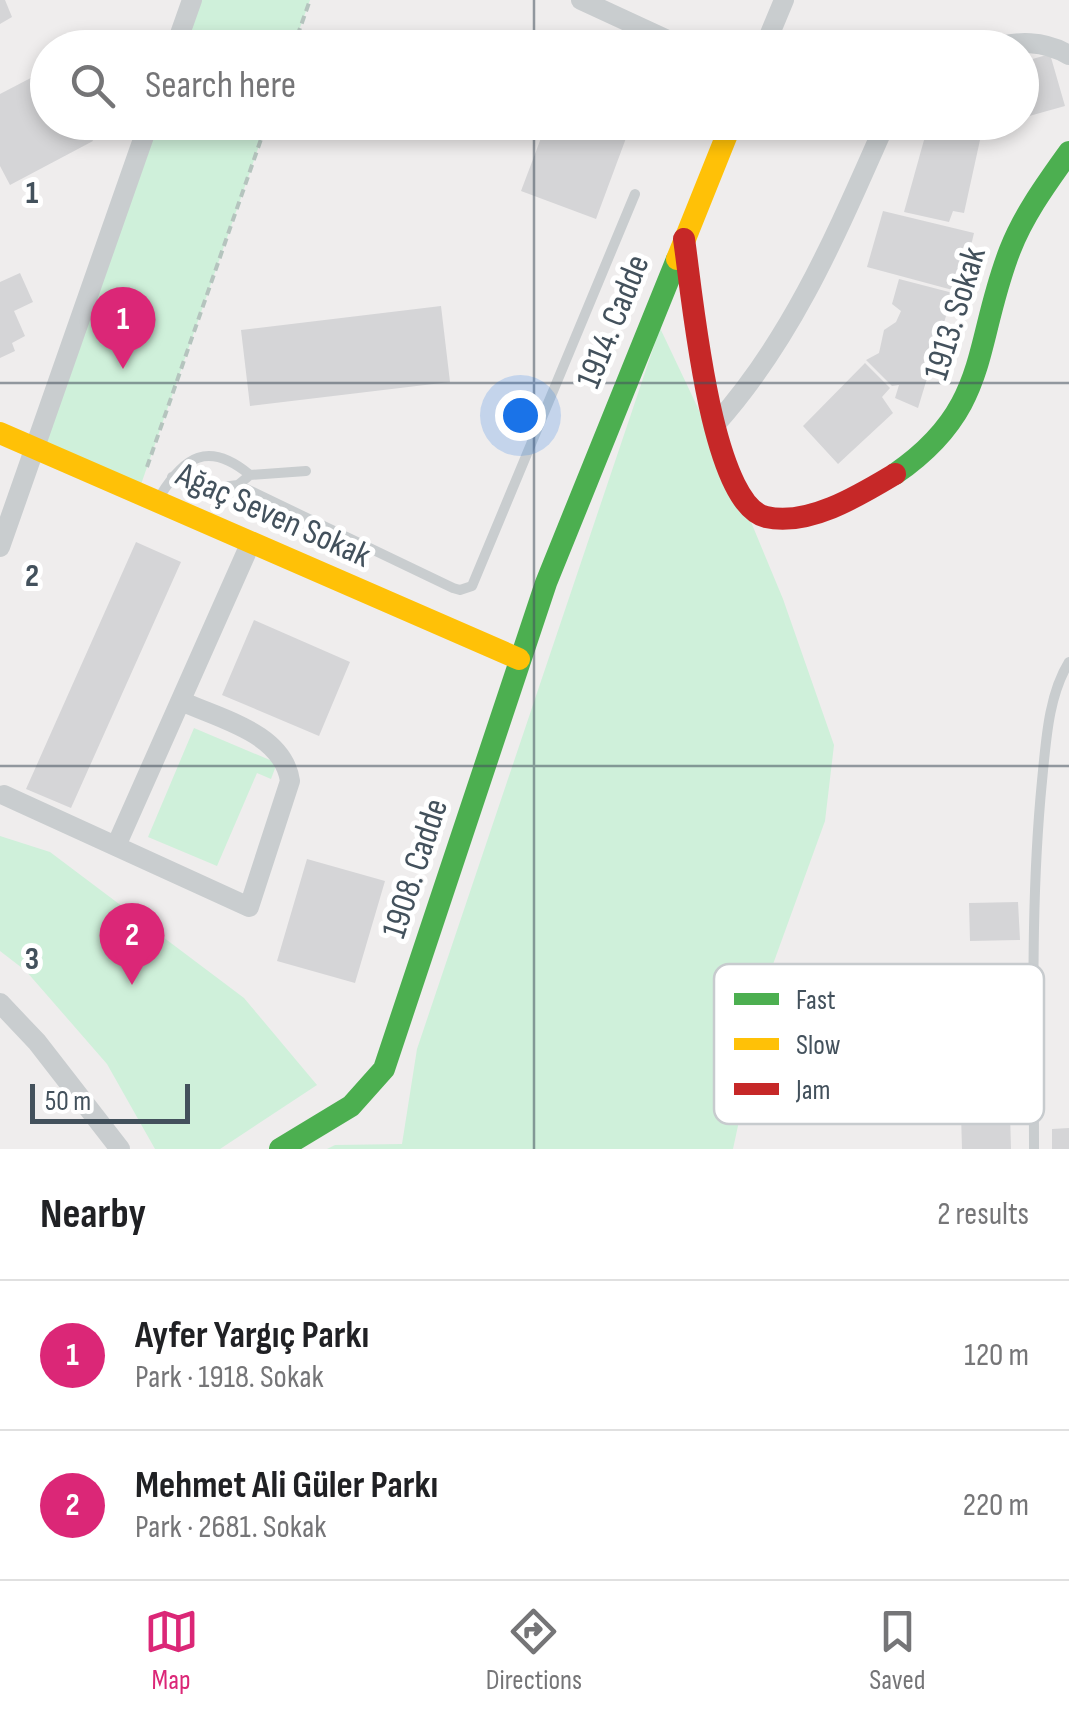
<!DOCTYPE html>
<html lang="en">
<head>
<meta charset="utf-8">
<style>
	:root { --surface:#fff; --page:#f6f6f6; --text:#202124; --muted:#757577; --line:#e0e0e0; --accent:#db2777 }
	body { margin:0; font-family:"Sofia Sans Condensed",sans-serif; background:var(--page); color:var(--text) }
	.scale { position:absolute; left:30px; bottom:25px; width:160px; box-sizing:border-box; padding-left:10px; border:5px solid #43515c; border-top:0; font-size:28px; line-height:35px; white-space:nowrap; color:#43515c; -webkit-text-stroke:8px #fff; paint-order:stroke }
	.you { position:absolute; left:520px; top:415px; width:35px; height:35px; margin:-25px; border:8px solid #fff; border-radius:50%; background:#1a73e8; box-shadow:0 0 0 15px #1a73e833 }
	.badge { display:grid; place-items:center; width:65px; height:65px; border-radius:50%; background:var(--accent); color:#fff; font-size:32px; font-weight:700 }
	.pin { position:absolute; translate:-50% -82px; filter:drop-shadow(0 2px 5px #0008) }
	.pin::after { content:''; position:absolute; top:52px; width:35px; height:30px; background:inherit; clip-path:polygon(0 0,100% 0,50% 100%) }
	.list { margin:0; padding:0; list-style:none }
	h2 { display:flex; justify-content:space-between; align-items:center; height:130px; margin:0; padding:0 40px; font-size:42px }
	h2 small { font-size:32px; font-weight:400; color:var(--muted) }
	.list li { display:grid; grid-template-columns:65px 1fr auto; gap:30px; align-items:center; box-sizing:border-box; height:150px; padding:0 40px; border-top:2px solid var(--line) }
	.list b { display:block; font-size:38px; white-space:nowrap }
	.list p { margin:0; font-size:32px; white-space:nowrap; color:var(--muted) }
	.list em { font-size:32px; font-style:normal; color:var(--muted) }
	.icon { flex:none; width:55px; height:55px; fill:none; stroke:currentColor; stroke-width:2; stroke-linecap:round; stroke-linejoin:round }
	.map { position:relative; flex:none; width:1069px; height:1149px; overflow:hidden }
	.search { position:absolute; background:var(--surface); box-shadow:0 5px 15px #0003; left:30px; right:30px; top:30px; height:110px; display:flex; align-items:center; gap:25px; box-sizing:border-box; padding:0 35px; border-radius:55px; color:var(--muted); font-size:38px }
	.sheet { height:430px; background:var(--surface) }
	nav { display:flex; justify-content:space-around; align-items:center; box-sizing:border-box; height:140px; border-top:2px solid var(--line); background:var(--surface); font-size:28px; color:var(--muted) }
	nav a { display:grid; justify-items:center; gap:5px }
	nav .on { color:var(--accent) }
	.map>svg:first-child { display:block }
	.green { fill:#cff0da }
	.building { fill:#d5d5d7 }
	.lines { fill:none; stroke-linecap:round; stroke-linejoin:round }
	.path { stroke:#b5c4be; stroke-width:4; stroke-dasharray:8 5; stroke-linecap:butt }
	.lane { stroke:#c9cdcf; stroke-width:10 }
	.street { stroke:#c9cdcf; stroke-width:20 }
	.fast { stroke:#4caf50; stroke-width:22 }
	.slow { stroke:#ffc107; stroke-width:22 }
	.jam { stroke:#c62828; stroke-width:22 }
	.grid { fill:none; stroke:#43515c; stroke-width:2.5; stroke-opacity:0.55 }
	.labels { text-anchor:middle; stroke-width:10; stroke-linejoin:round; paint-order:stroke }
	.street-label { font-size:35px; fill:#43515c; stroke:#fff }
	.key { fill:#fff; stroke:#c7cbce; stroke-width:2.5 }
	.key-label { font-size:28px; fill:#43515c }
	.grid-label { font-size:32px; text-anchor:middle; font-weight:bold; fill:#43515c; stroke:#fff; stroke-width:10; stroke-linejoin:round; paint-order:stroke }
</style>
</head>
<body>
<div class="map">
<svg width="1069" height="1149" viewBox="0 0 1069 1149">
	<rect width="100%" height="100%" fill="#efeded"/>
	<path class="green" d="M192 0H310L293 47 175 48Z
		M149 123H267L138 493 37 449Z
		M660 328 744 505 783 599 834 745 825 821 772 967 733 1149H327L335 1145 402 1144 417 1049Z
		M194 728 277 763 271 779 257 773 217 866 148 837Z
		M0 836 50 852 244 998 317 1085 220 1149H155L107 1064 26 971 0 951Z"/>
	<path class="building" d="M0 0H5L12 17 0 24Z
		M1050 54 1065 106 1022 118V62Z
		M48 69V122H83L93 141 10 185 0 166V94Z
		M547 122H632L596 219 521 191Z
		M929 122H986L988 131 980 140 964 213 953 211 949 222 904 212Z
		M883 211 974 233 960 292 867 267Z
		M20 273 33 302 14 311 25 336 12 343 15 351 0 358V282Z
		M899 279 953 293 918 408 895 398 899 385 892 386 866 360 879 353 884 330 896 322 901 311 892 304Z
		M441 306 450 382 250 406 241 330Z
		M865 363 890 388 882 397 893 413 838 464 803 426Z
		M136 542 181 562 71 808 26 789Z
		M254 620 350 662 319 736 222 695Z
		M307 859 385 881 355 983 277 961Z
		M1018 902 1020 940 970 941 969 903Z
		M1010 1113 1011 1149H962L961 1114Z
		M1069 1128V1149H1052V1129Z"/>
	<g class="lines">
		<path class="path" d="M293 48 310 0
			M147 467 267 122"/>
		<path class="lane" d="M172 477 204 487H222L238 485 250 475 306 471
			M238 485 453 588 460 590 472 586 635 194
			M160 496C184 457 208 440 250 475
			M1034 1149C1034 1026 1030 903 1042 781 1046 742 1048 696 1069 662"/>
		<path class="street" d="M581 0 685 48
			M175 48 192 0
			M764 48 784 0
			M990 48C1018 41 1043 40 1069 55
			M715 425C794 337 838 230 886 122
			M0 547 149 122
			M4 795 249 907 290 781C283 733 220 719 181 701
			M116 846 251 542
			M0 1003 37 1042 120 1149"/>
		<path class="fast" d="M895 474C991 408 973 345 1010 250 1024 214 1047 183 1069 152
			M280 1149 351 1106 384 1069 546 583 677 259"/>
		<path class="slow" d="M677 259 732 122
			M0 433 519 659"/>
		<path class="jam" d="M684 239C692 292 710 504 766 517 808 527 860 495 895 474"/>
	</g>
	<path class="grid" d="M534 0V48M534 122V1149M0 383H1069M0 766H1069"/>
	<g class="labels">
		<g class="street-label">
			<text transform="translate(954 313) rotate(-73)" y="12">1913. Sokak</text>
			<text transform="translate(612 321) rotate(-68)" y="12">1914. Cadde</text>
			<text transform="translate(274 514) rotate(24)" y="12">Ağaç Seven Sokak</text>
			<text transform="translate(414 868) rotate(-72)" y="12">1908. Cadde</text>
		</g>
	</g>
	<rect x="714" y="964" width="330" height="160" rx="15" class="key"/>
	<rect x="734" y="993" width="45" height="12" fill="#4caf50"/>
	<rect x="734" y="1038" width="45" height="12" fill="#ffc107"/>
	<rect x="734" y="1083" width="45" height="12" fill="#c62828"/>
	<g class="key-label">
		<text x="796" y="1009">Fast</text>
		<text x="796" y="1054">Slow</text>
		<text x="796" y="1099">Jam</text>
	</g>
	<g class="grid-label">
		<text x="32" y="203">1</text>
		<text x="32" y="586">2</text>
		<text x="32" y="969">3</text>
	</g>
</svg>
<div class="scale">50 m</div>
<div class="you"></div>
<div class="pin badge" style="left:123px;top:369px">1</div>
<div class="pin badge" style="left:132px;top:985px">2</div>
<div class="search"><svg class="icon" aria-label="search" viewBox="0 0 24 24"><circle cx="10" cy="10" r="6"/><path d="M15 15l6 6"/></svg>Search here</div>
</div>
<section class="sheet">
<h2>Nearby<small>2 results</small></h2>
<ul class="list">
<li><span class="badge">1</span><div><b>Ayfer Yargıç Parkı</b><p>Park · 1918. Sokak</p></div><em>120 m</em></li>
<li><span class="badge">2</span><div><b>Mehmet Ali Güler Parkı</b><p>Park · 2681. Sokak</p></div><em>220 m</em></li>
</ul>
</section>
<nav>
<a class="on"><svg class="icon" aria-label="map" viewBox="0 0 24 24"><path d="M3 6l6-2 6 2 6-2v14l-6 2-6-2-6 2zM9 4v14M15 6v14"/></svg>Map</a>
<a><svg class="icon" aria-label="directions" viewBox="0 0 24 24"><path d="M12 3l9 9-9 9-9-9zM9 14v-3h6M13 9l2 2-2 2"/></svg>Directions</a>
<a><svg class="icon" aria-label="saved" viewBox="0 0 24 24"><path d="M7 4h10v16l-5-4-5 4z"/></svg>Saved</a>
</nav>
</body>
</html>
